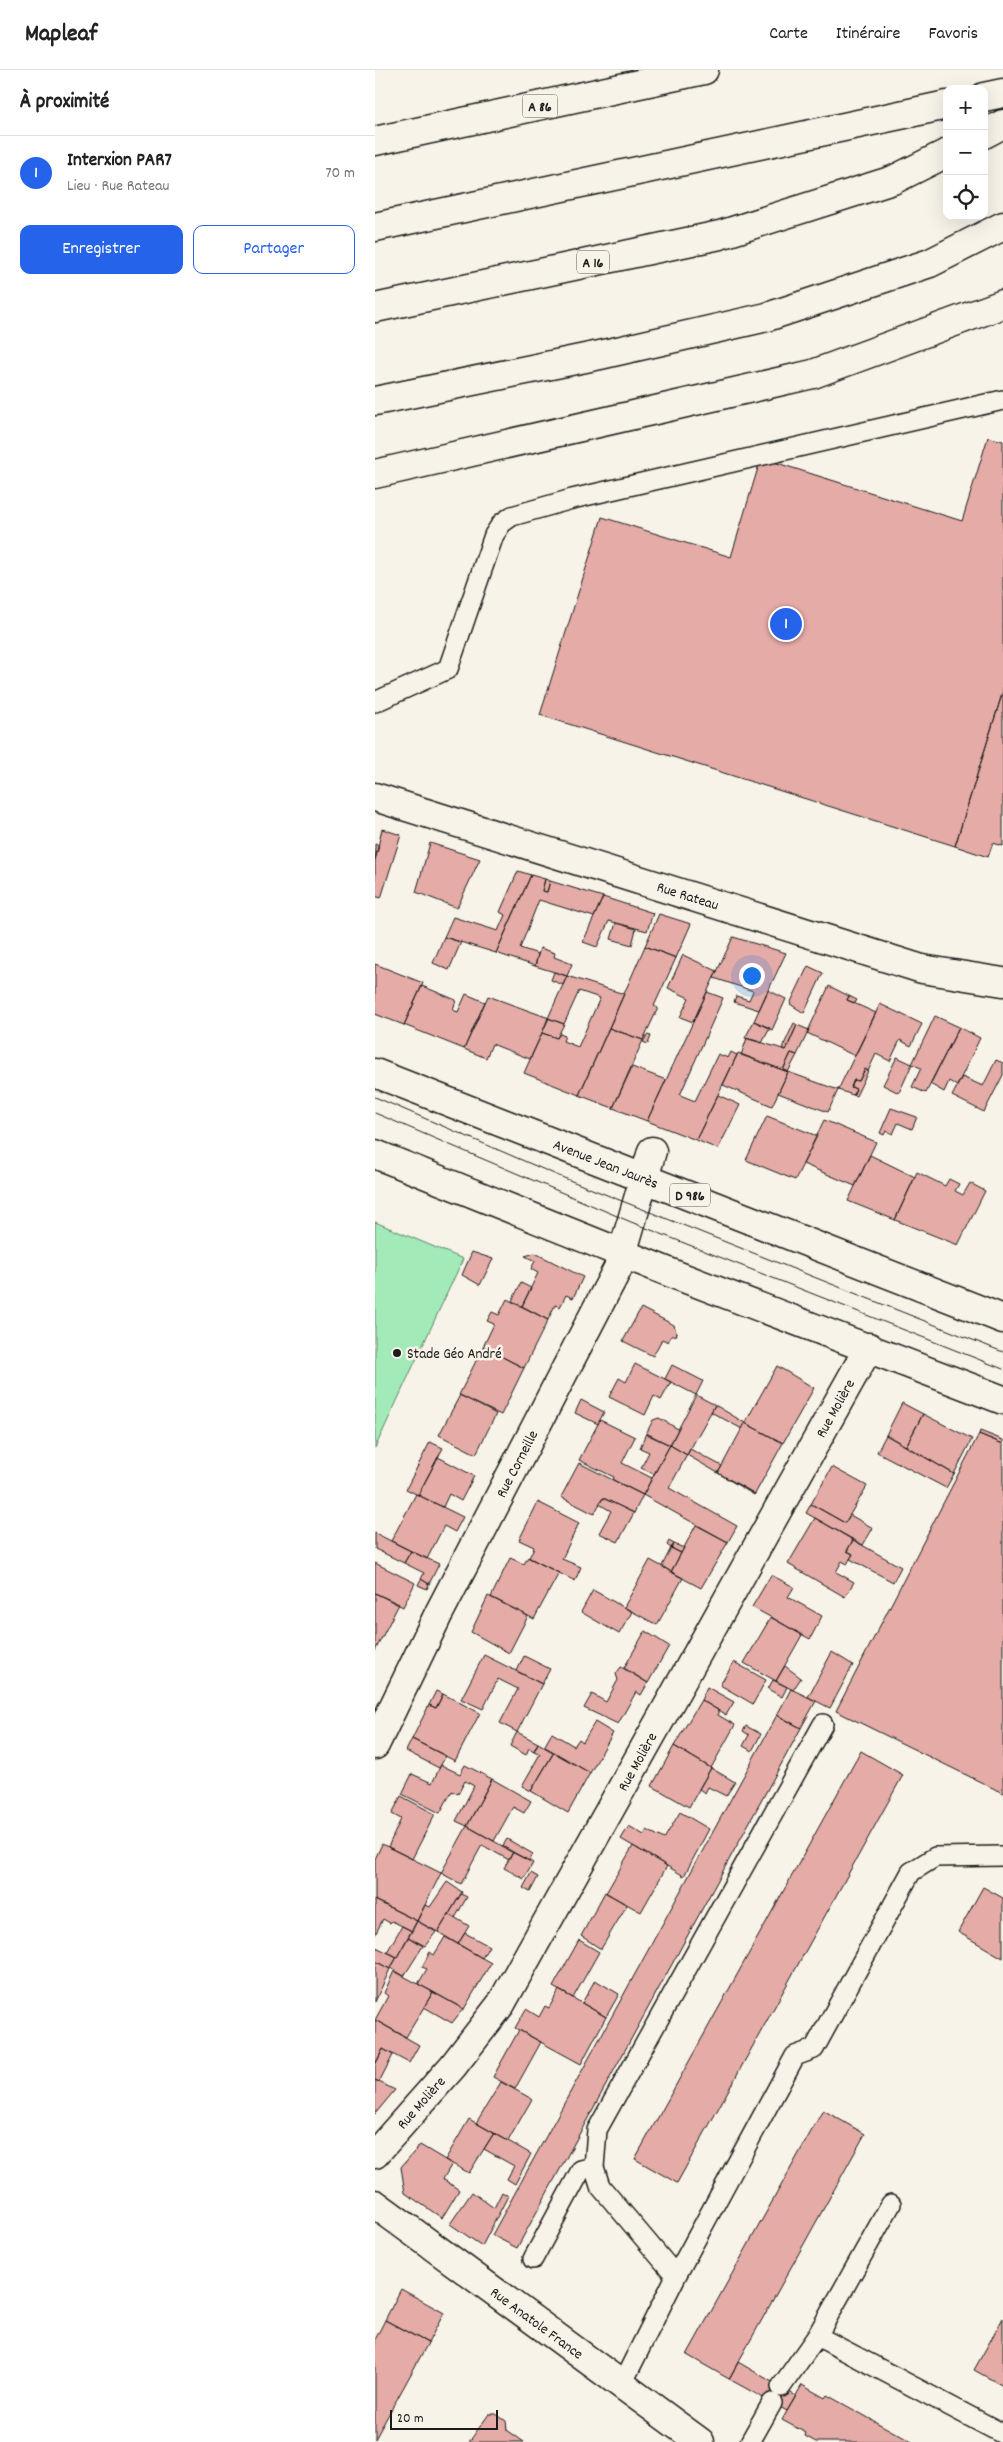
<!DOCTYPE html>
<html lang="fr">
<head>
<meta charset="utf-8">
<style>
	:root { --surface:#fff; --page:#f2f2f2; --text:#222; --muted:#767676; --line:#e0e0e0; --accent:#2563eb }
	body { margin:0; font-family:Dekko,sans-serif; background:var(--page); color:var(--text) }
	.controls { position:absolute; right:15px; top:15px; display:grid; overflow:hidden; border-radius:10px; box-shadow:0 5px 20px #0002 }
	.controls button { width:45px; height:45px; display:grid; place-items:center; padding:0; border:0; border-bottom:1px solid var(--line); background:var(--surface); color:var(--text); font:25px sans-serif }
	.scale { position:absolute; left:15px; bottom:12px; width:108px; box-sizing:border-box; padding-left:5px; border:2px solid #1c1c1c; border-top:0; font-size:14px; line-height:18px; white-space:nowrap; color:#1c1c1c; -webkit-text-stroke:4px #f7f3e8; paint-order:stroke }
	.you { position:absolute; left:376px; top:905px; width:18px; height:18px; margin:-12px; border:4px solid #fff; border-radius:50%; background:#1a73e8; box-shadow:0 0 0 8px #1a73e833 }
	.badge { display:grid; place-items:center; width:32px; height:32px; border-radius:50%; background:var(--accent); color:#fff; font-size:16px; font-weight:700 }
	.pin { position:absolute; translate:-50% -50%; border:2px solid #fff; box-shadow:0 1px 5px #0006 }
	.list { margin:0; padding:0; list-style:none }
	h2 { display:flex; justify-content:space-between; align-items:center; height:65px; margin:0; padding:0 20px; font-size:21px }
	h2 small { font-size:16px; font-weight:400; color:var(--muted) }
	.list li { display:grid; grid-template-columns:32px 1fr auto; gap:15px; align-items:center; box-sizing:border-box; height:75px; padding:0 20px; border-top:1px solid var(--line) }
	.list b { display:block; font-size:19px; white-space:nowrap }
	.list p { margin:0; font-size:16px; white-space:nowrap; color:var(--muted) }
	.list em { font-size:16px; font-style:normal; color:var(--muted) }
	.actions { display:flex; gap:10px; padding:15px 20px }
	.actions a { flex:1; padding:11px 0; border:1px solid var(--accent); border-radius:10px; text-align:center; font-size:18px; color:var(--accent) }
	.actions .main { background:var(--accent); color:#fff }
	.icon { flex:none; width:28px; height:28px; fill:none; stroke:currentColor; stroke-width:2; stroke-linecap:round; stroke-linejoin:round }
	.map { position:relative; flex:none; width:628px; height:2372px; overflow:hidden }
	header { display:flex; align-items:center; gap:30px; box-sizing:border-box; height:70px; padding:0 25px; background:var(--surface); border-bottom:1px solid var(--line) }
	header strong { font-size:24px }
	nav { display:flex; gap:28px; margin-inline-start:auto; font-size:18px }
	main { display:flex }
	aside { flex:1; background:var(--surface) }
	.map>svg:first-child { display:block }
	.green { fill:#a2eab7; stroke:#5f836a }
	.building { fill:#e5aba6; stroke:#1c1c1c }
	.lines { fill:none; stroke-linecap:round; stroke-linejoin:round }
	.lane-casing { stroke:#1c1c1c; stroke-width:22 }
	.street-casing { stroke:#1c1c1c; stroke-width:31 }
	.secondary-casing { stroke:#1c1c1c; stroke-width:31 }
	.primary-casing { stroke:#1c1c1c; stroke-width:31 }
	.highway-casing { stroke:#1c1c1c; stroke-width:31 }
	.lane { stroke:#f7f3e8; stroke-width:19 }
	.street { stroke:#f7f3e8; stroke-width:28 }
	.secondary { stroke:#f7f3e8; stroke-width:28 }
	.primary { stroke:#f7f3e8; stroke-width:28 }
	.highway { stroke:#f7f3e8; stroke-width:28 }
	.tram { stroke:#1c1c1c; stroke-width:1 }
	.poi-dot { fill:#1c1c1c; stroke:#f7f3e8; stroke-width:2 }
	.labels { text-anchor:middle; stroke-width:5; stroke-linejoin:round; paint-order:stroke }
	.shield { fill:#f7f3e8; stroke:#5e5c59; stroke-width:1 }
	.shield-label { font-size:14px; font-weight:bold; fill:#1c1c1c }
	.street-label { font-size:15px; fill:#1c1c1c; stroke:#f7f3e8 }
	.poi-label { font-size:15px; fill:#1c1c1c; stroke:#f7f3e8; text-anchor:start }
</style>
</head>
<body>
<header>
<strong>Mapleaf</strong>
<nav><a>Carte</a><a>Itinéraire</a><a>Favoris</a></nav>
</header>
<main>
<aside>
<h2>À proximité<small></small></h2>
<ul class="list">
<li><span class="badge">1</span><div><b>Interxion PAR7</b><p>Lieu · Rue Rateau</p></div><em>70 m</em></li>
</ul>
<div class="actions"><a class="main">Enregistrer</a><a>Partager</a></div>
</aside>
<div class="map">
<svg width="628" height="2372" viewBox="0 0 628 2372">
	<rect width="100%" height="100%" fill="#f7f3e8"/>
	<filter id="ink" filterUnits="userSpaceOnUse"><feTurbulence type="fractalNoise" baseFrequency=".02" numOctaves="2"/><feDisplacementMap in="SourceGraphic" scale="10" xChannelSelector="R" yChannelSelector="G"/><feConvolveMatrix kernelMatrix="1 2 1 2 8 2 1 2 1" color-interpolation-filters="sRGB"/></filter>
	<g filter="url(#ink)">
		<path class="green" d="M0 1152 88 1189 0 1378Z"/>
		<path class="building" d="M613 367 628 371V621L580 776 165 645 227 447 356 487 386 388 587 451Z
			M628 621V776L618 773 613 787 580 776Z
			M7 759 26 765 6 828 0 826V790Z
			M55 773 105 789 82 838 41 822Z
			M0 774 4 776 0 790Z
			M143 801 156 805 121 883 69 867 78 847 123 861 130 845 125 842Z
			M156 805 170 809 167 821 172 822 175 811 228 827 219 847 164 830 145 878 163 884 160 896 121 883Z
			M170 809 175 811 172 822 167 821Z
			M228 827 278 843 272 861 234 851 222 877 208 872Z
			M284 844 316 854 301 888 270 876Z
			M241 853 261 859 257 875 236 869Z
			M69 867 86 872 74 900 58 893Z
			M358 867 411 883 384 940 359 932 361 926 374 930 378 921 339 908Z
			M270 876 301 888 279 936 283 938 268 970 234 958Z
			M165 878 180 883 179 887 197 894 192 906 160 896Z
			M308 885 342 901 318 952 305 947 314 928 293 918Z
			M0 894 48 913 29 955 0 944Z
			M433 896 448 903 429 943 415 934Z
			M179 902 192 906 188 915 176 910Z
			M192 906 249 924 204 1025 149 1003 167 963 182 968 185 964 190 966 188 971 203 977 225 928 204 921 189 954 173 948Z
			M47 916 81 930 78 940 83 942 91 924 110 932 89 979 29 955Z
			M454 916 474 926 472 930 501 943 480 986 432 963Z
			M393 920 411 929 397 960 379 951Z
			M332 922 348 928 305 1025 320 1031 343 984 353 988 356 982 362 985 321 1070 272 1051Z
			M113 926 174 948 155 989 117 974 111 988 89 979Z
			M474 926 482 930 480 933 472 930Z
			M505 934 547 954 536 976 525 970 515 991 501 984 493 1001 490 999 484 1011 479 1010 476 1017 481 1019 478 1025 463 1020Z
			M560 946 584 957 551 1023 537 1017 546 998 537 994Z
			M173 948 189 954 182 968 167 963Z
			M379 951 395 958 387 973 370 968Z
			M419 953 422 955 411 980 407 979Z
			M422 955 434 960 422 985 416 983 408 1000 366 985 372 968 411 980Z
			M584 957 605 968 582 1016 574 1011 569 1022 555 1014Z
			M234 958 268 970 238 1038 204 1025Z
			M272 965 276 966 273 974 268 972Z
			M363 983 413 1002 397 1036 348 1015Z
			M416 983 422 985 413 1002 408 1000Z
			M522 987 537 994 524 1023 508 1015Z
			M621 990 628 993V1005L609 1042 577 1026 587 1007 608 1016Z
			M257 997 291 1010 272 1051 238 1038Z
			M490 999 493 1001 481 1026 478 1025 481 1019 476 1017 479 1010 484 1011Z
			M413 1002 463 1020 453 1042 403 1023Z
			M343 1025 365 1035 343 1079 321 1070Z
			M516 1038 542 1047 537 1059 523 1053 518 1064 511 1061 509 1065 505 1063Z
			M392 1046 442 1066 420 1110 371 1090Z
			M449 1050 501 1072 480 1116 428 1094Z
			M495 1085 540 1107 520 1150 473 1131Z
			M542 1102 570 1116 574 1109 584 1114 580 1121 588 1125 595 1113 610 1121 583 1175 520 1150Z
			M97 1182 118 1189 105 1215 87 1205Z
			M160 1183 208 1207 198 1228 191 1225 185 1237 180 1235 173 1250 147 1236 163 1203 156 1199 160 1191 150 1186Z
			M146 1213 156 1218 147 1236 137 1231Z
			M132 1229 173 1250 149 1298 108 1277 119 1254 112 1251 117 1242 124 1245Z
			M266 1238 299 1255 302 1265 296 1266 293 1272 287 1269 278 1286 248 1271Z
			M108 1277 149 1298 126 1345 84 1325Z
			M260 1294 296 1312 286 1330 279 1326 270 1345 234 1327 244 1308 251 1312Z
			M297 1295 328 1311 321 1325 290 1309Z
			M402 1296 439 1318 408 1373 370 1353Z
			M85 1325 121 1344 101 1384 64 1365Z
			M321 1325 340 1335 312 1385 295 1375Z
			M206 1330 229 1342 223 1354 200 1343Z
			M527 1333 548 1344 531 1376 511 1365Z
			M340 1335 370 1353 367 1359 336 1342Z
			M548 1344 597 1369 579 1404 531 1376Z
			M284 1348 303 1359 295 1375 271 1364 278 1350Z
			M225 1350 260 1367 247 1393 277 1408 268 1425 238 1410 239 1407 204 1390Z
			M370 1353 408 1373 380 1424 343 1403Z
			M605 1361 628 1370V1374L604 1364Z
			M271 1363 295 1375 279 1404 266 1398 274 1382 265 1378Z
			M604 1364 628 1374V1723L461 1641Z
			M511 1365 579 1404 571 1418 502 1382Z
			M55 1372 68 1378 43 1425 31 1419Z
			M295 1375 312 1385 294 1418 362 1456 353 1472 268 1425Z
			M315 1379 347 1396 343 1403 312 1385Z
			M63 1387 99 1406 86 1431 74 1424 68 1437 43 1425Z
			M204 1393 268 1425 259 1443 228 1428 219 1444 186 1427Z
			M457 1397 492 1416 470 1453 436 1434Z
			M343 1403 380 1424 379 1425Z
			M41 1424 88 1447 80 1462 69 1456 52 1489 16 1471Z
			M228 1428 259 1443 243 1472 224 1463 236 1441 224 1434Z
			M163 1432 204 1453 187 1489 206 1497 200 1511 154 1488 159 1477 144 1470Z
			M436 1434 470 1453 475 1445 498 1458 488 1475 431 1443Z
			M440 1448 478 1470 472 1481 478 1484 472 1494 467 1491 461 1502 479 1512 470 1527 413 1494Z
			M321 1455 353 1472 326 1518 296 1502Z
			M0 1463 36 1481 29 1493 0 1479Z
			M478 1470 526 1497 518 1512 475 1489 478 1484 472 1481Z
			M294 1471 299 1474 296 1478 292 1475Z
			M299 1474 309 1478 306 1483 296 1478Z
			M296 1478 306 1483 296 1502 287 1496Z
			M36 1481 64 1494 54 1514 46 1509 49 1503 29 1493Z
			M153 1487 184 1503 159 1549 116 1527 135 1488 149 1494Z
			M275 1490 308 1508 282 1555 249 1537Z
			M0 1493 40 1513 28 1537 0 1523Z
			M396 1505 419 1517 413 1527 447 1546 435 1569 377 1537Z
			M46 1509 54 1514 52 1519 43 1515Z
			M218 1520 257 1542 244 1564 206 1542Z
			M0 1523 24 1534 0 1581Z
			M113 1526 153 1546 134 1583 96 1562Z
			M396 1547 427 1565 401 1611 369 1593Z
			M270 1561 294 1576 273 1613 249 1598Z
			M457 1582 478 1595 455 1638 433 1627Z
			M109 1585 167 1614 142 1662 125 1653 143 1619 123 1609 108 1639 86 1629Z
			M149 1586 175 1599 167 1614 142 1601Z
			M359 1592 391 1610 378 1634 345 1615Z
			M410 1596 426 1608 418 1620 401 1611Z
			M246 1597 273 1613 266 1625 261 1622 243 1654 209 1638 217 1624 231 1632 243 1610 241 1604Z
			M398 1610 412 1617 407 1627 393 1619Z
			M332 1617 359 1632 351 1645 326 1630Z
			M416 1619 441 1631 426 1658 402 1645Z
			M61 1621 68 1624 61 1638 54 1635Z
			M68 1624 105 1643 80 1691 37 1669 54 1635 61 1638Z
			M326 1630 343 1640V1645L360 1655 336 1698 299 1676Z
			M402 1645 426 1658 142 2178 117 2165Z
			M220 1652 238 1663 215 1703 169 1677 177 1663 199 1676 204 1669 208 1672Z
			M371 1656 386 1664 377 1681 368 1676 374 1665 368 1661Z
			M142 1662 163 1673 159 1681 154 1678 151 1685 135 1676Z
			M37 1669 71 1686 64 1698 31 1681Z
			M163 1673 179 1682 156 1721 147 1716 165 1684 159 1681Z
			M299 1676 336 1698 314 1737 277 1716Z
			M486 1681 528 1705 302 2113 260 2089Z
			M179 1682 215 1703 193 1743 156 1721Z
			M66 1695 85 1704 90 1695 117 1709 92 1756 81 1751 99 1716 90 1711 83 1724 77 1721 65 1743 27 1724 37 1704 57 1713Z
			M336 1698 360 1712 351 1726 333 1717 330 1723 324 1719Z
			M117 1709 156 1731 149 1743 138 1737 119 1771 92 1756Z
			M26 1726 60 1744 37 1789 13 1777 26 1749 17 1744Z
			M305 1742 334 1759 309 1806 246 1769 254 1756 269 1765 272 1760 289 1769Z
			M92 1756 138 1782 134 1790 107 1775 86 1814 66 1803Z
			M132 1769 158 1784 154 1791 127 1777Z
			M7 1774 66 1803 42 1851 0 1830V1789Z
			M258 1776 292 1796 266 1842 231 1823Z
			M138 1782 158 1793 149 1809 129 1798Z
			M156 1803 163 1807 155 1822 148 1818Z
			M72 1812 87 1822 63 1862 42 1851 50 1835 55 1837Z
			M608 1817 628 1828V1888L583 1862Z
			M230 1822 252 1835 226 1879 206 1866Z
			M86 1824 92 1827 80 1848 74 1844Z
			M0 1830 42 1851 37 1861 17 1851 15 1853 8 1849 0 1865Z
			M74 1844 94 1856 83 1874 63 1862Z
			M42 1851 61 1862 50 1876 33 1867Z
			M27 1856 37 1861 22 1887 12 1882Z
			M90 1863 114 1876 107 1888 83 1874Z
			M33 1867 48 1876 29 1906 16 1898Z
			M70 1867 116 1893 89 1939 43 1914 52 1899 47 1897 55 1882 59 1885Z
			M204 1870 224 1882 198 1928 178 1917Z
			M1 1877 22 1887 15 1899 0 1891Z
			M0 1891 15 1899 0 1932Z
			M19 1901 58 1922 31 1967 0 1950 13 1926 9 1923Z
			M220 1910 244 1924 231 1947 207 1933Z
			M184 1920 231 1947 206 1994 140 1958 151 1939 164 1947 170 1936 174 1938Z
			M58 1922 88 1939 77 1953 49 1937Z
			M0 1950 44 1975 34 1993 8 1979 0 1995Z
			M144 1960 166 1972 140 2019 118 2007Z
			M8 1979 18 1985 4 2012 0 2010V1995Z
			M0 2010 20 2020 0 2044Z
			M126 2012 157 2029 133 2071 101 2053Z
			M448 2040 490 2064 354 2309 312 2285Z
			M94 2049 119 2063 94 2103 70 2090Z
			M119 2063 156 2084 140 2114 132 2109 139 2096 109 2079Z
			M45 2075 77 2094 68 2109 84 2120 67 2148 30 2123 26 2097Z
			M97 2122 119 2138 127 2122 133 2126 107 2176 75 2154Z
			M26 2219 69 2243 53 2273 10 2250Z
			M628 2248V2316L599 2300Z
			M10 2250 53 2273 0 2369V2270Z
			M363 2292 421 2326 412 2341 354 2309Z
			M427 2315 450 2328 452 2325 537 2372H441L430 2366 431 2363 407 2350Z
			M114 2344H121L131 2351 132 2360 149 2372H94Z"/>
		<g class="lines">
			<defs>
				<path id="lane" d="M0 632 73 599 119 465 127 453 137 446 197 429 628 330
					M158 2189 206 2100 219 2097
					M301 2206 225 2116 219 2097 222 2060 448 1654
					M442 2266 628 2364
					M247 2314 301 2206 420 1986 439 1979 536 1802 560 1787 628 1786
					M406 2317 442 2266 516 2134
					M375 2372 397 2333"/>
				<g id="street">
					<path id="s1" d="M0 1675 64 1543 243 1198 277 1081"/>
					<path id="s2" d="M0 2084 78 1996 126 1934 494 1277"/>
					<path id="s3" d="M0 2134 325 2372"/>
				</g>
				<g id="secondary">
					<path id="s4" d="M0 727 547 899 628 912"/>
				</g>
				<g id="primary">
					<path id="s5" d="M0 1003 628 1249"/>
					<path d="M0 1084 301 1205 628 1330"/>
				</g>
				<path id="highway" d="M609 27 628 23
					M609 64 628 54
					M0 71 329 0
					M0 157 572 35
					M0 238 345 165 518 110 572 83
					M0 331 225 285 392 247 555 193 628 156
					M0 404 438 304 628 234"/>
			</defs>
			<use href="#lane" class="lane-casing"/>
			<use href="#street" class="street-casing"/>
			<use href="#secondary" class="secondary-casing"/>
			<use href="#primary" class="primary-casing"/>
			<use href="#highway" class="highway-casing"/>
			<use href="#lane" class="lane"/>
			<use href="#street" class="street"/>
			<use href="#secondary" class="secondary"/>
			<use href="#primary" class="primary"/>
			<use href="#highway" class="highway"/>
			<path class="tram" d="M0 1027 184 1106 628 1282
				M0 1043 256 1152 628 1299"/>
		</g>
	</g>
	<circle class="poi-dot" cx="22" cy="1283" r="5"/>
	<g class="labels">
		<g class="shield">
			<rect x="147.5" y="24.5" width="35" height="23" rx="4"/>
			<rect x="202" y="180.5" width="32" height="23" rx="4"/>
			<rect x="295" y="1113.5" width="40" height="23" rx="4"/>
		</g>
		<g class="shield-label">
			<text x="165" y="41">A 86</text>
			<text x="218" y="197">A 16</text>
			<text x="315" y="1130">D 986</text>
		</g>
		<g class="street-label">
			<text dy="5" stroke="none"><textPath href="#s4" startOffset="328">Rue Rateau</textPath></text>
			<text dy="5" stroke="none"><textPath href="#s5" startOffset="248">Avenue Jean Jaurès</textPath></text>
			<text dy="5" stroke="none"><textPath href="#s2" startOffset="879">Rue Molière</textPath></text>
			<text dy="5" stroke="none"><textPath href="#s1" startOffset="315">Rue Corneille</textPath></text>
			<text dy="5" stroke="none"><textPath href="#s2" startOffset="474">Rue Molière</textPath></text>
			<text dy="5" stroke="none"><textPath href="#s2" startOffset="69">Rue Molière</textPath></text>
			<text dy="5" stroke="none"><textPath href="#s3" startOffset="201">Rue Anatole France</textPath></text>
		</g>
		<g class="poi-label">
			<text x="32" y="1288">Stade Géo André</text>
		</g>
	</g>
</svg>
<div class="controls">
<button>+</button>
<button>−</button>
<button><svg class="icon" aria-label="locate" viewBox="0 0 24 24"><circle cx="12" cy="12" r="6"/><path d="M12 2v4M12 18v4M2 12h4M18 12h4"/></svg></button>
</div>
<div class="scale">20 m</div>
<div class="you"></div>
<div class="pin badge" style="left:411px;top:554px">1</div>
</div>
</main>
</body>
</html>
